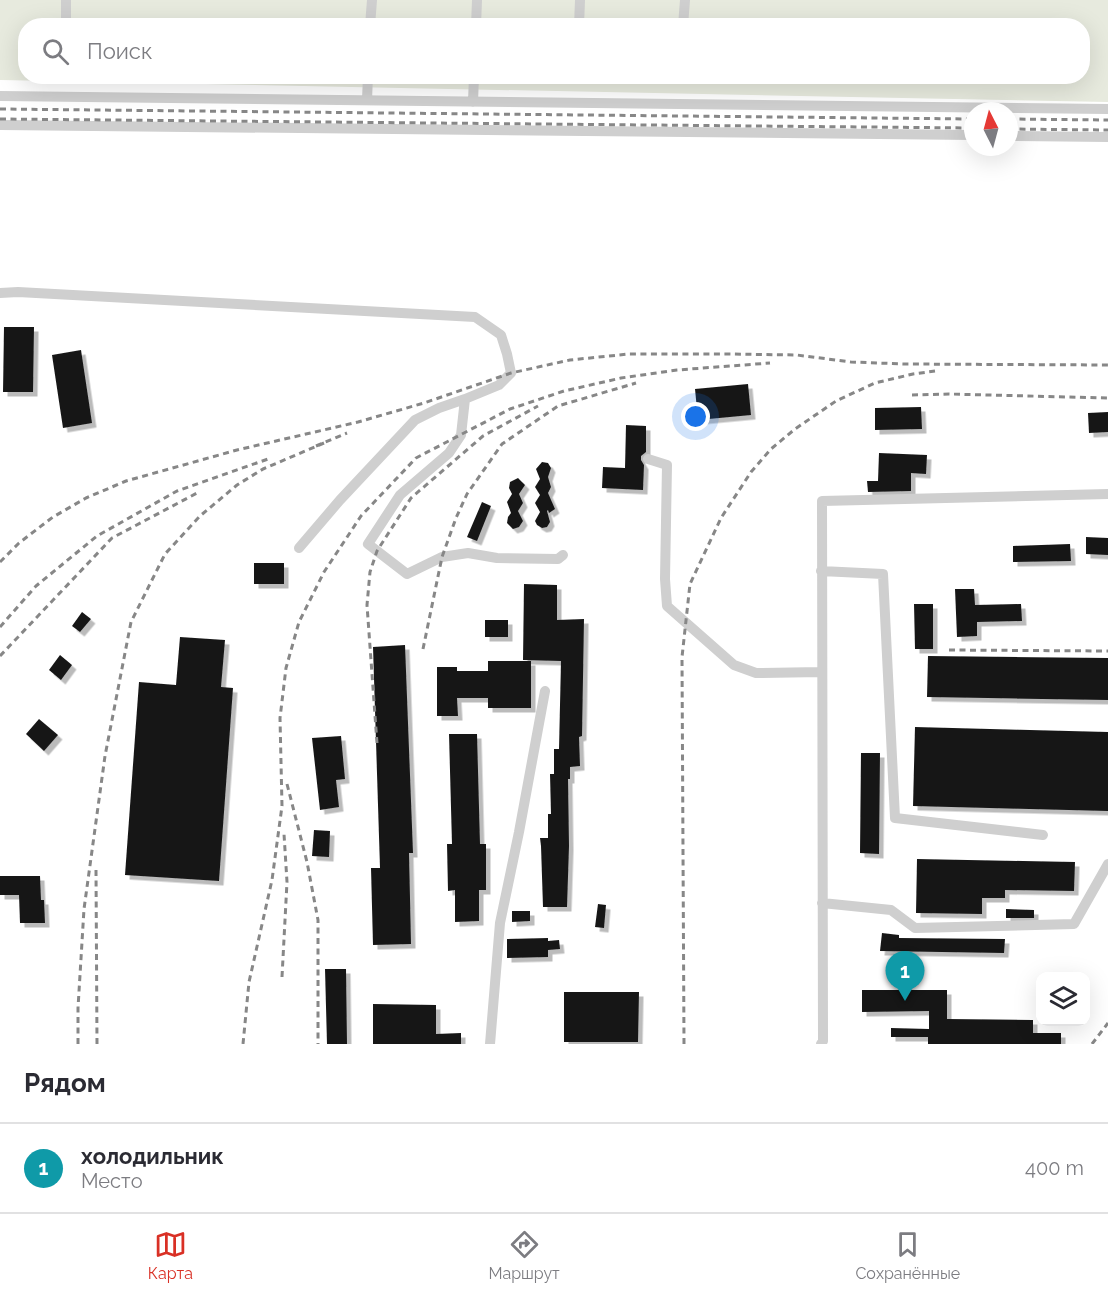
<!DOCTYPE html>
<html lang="ru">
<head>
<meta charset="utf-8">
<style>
	:root { --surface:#fff; --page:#f7f7f7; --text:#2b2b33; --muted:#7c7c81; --line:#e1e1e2; --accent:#d93025 }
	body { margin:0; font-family:Raleway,sans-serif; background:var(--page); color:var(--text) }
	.controls { position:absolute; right:18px; bottom:18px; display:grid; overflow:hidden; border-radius:12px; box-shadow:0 6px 24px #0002 }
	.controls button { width:54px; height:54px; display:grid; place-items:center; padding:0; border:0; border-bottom:2px solid var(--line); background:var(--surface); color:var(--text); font:30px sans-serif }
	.compass { position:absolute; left:964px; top:102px; width:54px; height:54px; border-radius:50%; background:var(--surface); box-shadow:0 6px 24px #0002; rotate:354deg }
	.you { position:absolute; left:696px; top:417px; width:21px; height:21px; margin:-15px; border:4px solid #fff; border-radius:50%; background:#1a73e8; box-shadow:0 0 0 9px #1a73e833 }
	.badge { display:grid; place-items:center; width:39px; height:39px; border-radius:50%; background:var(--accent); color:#fff; font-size:20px; font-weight:700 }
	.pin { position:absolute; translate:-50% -50px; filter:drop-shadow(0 2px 3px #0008) }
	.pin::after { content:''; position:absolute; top:32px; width:21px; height:18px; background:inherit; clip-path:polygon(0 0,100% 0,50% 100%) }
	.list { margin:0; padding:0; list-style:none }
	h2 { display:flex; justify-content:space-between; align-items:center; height:78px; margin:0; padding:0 24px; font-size:26px }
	h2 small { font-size:20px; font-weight:400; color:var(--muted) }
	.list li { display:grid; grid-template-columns:39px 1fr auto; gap:18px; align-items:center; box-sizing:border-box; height:90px; padding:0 24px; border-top:2px solid var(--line) }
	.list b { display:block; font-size:22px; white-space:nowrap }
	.list p { margin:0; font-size:20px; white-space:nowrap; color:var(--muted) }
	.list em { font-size:20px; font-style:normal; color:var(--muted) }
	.icon { flex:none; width:33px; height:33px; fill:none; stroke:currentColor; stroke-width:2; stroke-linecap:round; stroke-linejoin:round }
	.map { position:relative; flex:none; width:1108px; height:1044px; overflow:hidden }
	.search { position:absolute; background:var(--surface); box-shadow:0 6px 24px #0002; left:18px; right:18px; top:18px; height:66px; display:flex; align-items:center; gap:15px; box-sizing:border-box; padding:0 21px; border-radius:24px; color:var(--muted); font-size:22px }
	.sheet { height:168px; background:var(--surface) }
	nav { display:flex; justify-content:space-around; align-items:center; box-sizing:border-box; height:84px; border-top:2px solid var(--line); background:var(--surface); font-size:16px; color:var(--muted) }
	nav a { display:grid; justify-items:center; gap:3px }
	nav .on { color:var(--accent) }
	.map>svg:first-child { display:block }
	.green { fill:#e7eade; fill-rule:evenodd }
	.building { fill:#191919; filter:url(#shadow) }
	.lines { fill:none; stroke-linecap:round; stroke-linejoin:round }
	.minor { stroke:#cfcfcf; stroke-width:10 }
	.rail { stroke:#878787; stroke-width:3; stroke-dasharray:6 4.5; stroke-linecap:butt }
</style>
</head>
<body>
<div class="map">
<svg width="1108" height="1044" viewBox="0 0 1108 1044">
	<defs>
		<filter id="shadow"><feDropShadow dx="4.5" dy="4.5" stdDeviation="0" flood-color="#0004"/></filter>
	</defs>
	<rect width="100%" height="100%" fill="#fff"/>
	<path class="green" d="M0 0H1108V102L0 80ZM26 26H1082V76H26Z"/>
	<path class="building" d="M4 327H34L33 392H3Z
		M81 350 92 423 63 428 52 355Z
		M748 384 751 415 698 420 695 389Z
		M921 407 922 429 875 430V408Z
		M1108 412V432L1089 433 1088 413Z
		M626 425 646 426V452L641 456V460L644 465 643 490 602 488 603 467 625 468Z
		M879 453 927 455 926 474 911 473V491L868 492 867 481H878Z
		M542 462 548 463 551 468 548 477 551 487 548 493 555 509 549 513 548 510 547 511 550 522 547 527 542 528 537 525 535 521 540 512 535 503 540 495 535 487 540 479 536 469Z
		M518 478 525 485 519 494 523 503 518 511 523 521 519 527 513 529 507 523 508 517 511 513 507 502 512 494 509 488 510 482Z
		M482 502 491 506 477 541 467 537Z
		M1086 537 1108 538V555L1086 554Z
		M1070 544 1071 561 1013 562V546Z
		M254 563H284V584H254Z
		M524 584 557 585V620L584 619 582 736 579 737 580 766 570 767V779H568L569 846 567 907H543L541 846 540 838H548V814H551L550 774H554V749H559L561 661 523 660Z
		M955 589H974L975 605 1021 604 1022 621 977 622V636L957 637Z
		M914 604H933V649H915Z
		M82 612 91 619 80 632 72 626Z
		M485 620H508V637H485Z
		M180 637 225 640 221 687 233 688 219 881 125 875 139 682 176 685Z
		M405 645 413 853H409L411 944 373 945 371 868H380L373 647Z
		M60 655 72 665 61 680 49 670Z
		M928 656 1108 658V700L927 697Z
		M488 661H531V708H488V698H457L458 716H437V667H457V671H488Z
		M39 719 58 735 44 751 26 734Z
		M915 727 1108 732V811L913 806Z
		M449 734H477L480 844H486V890H479V921L455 922V890L448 891 447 844H452Z
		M341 736 345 779 336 780 339 807 320 810 312 738Z
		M861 753H880L879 854 860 853Z
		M314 830 330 831 329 857 312 856Z
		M917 859 1075 862 1074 891 1005 890V898H982V914L916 913Z
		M0 876H40L41 900H44L45 923H20L19 895H0Z
		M598 904 606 905 604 928 595 927Z
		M1006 909 1034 910V918H1006Z
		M512 911H530V921L512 922Z
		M882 933 899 935V938L1005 939 1004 953 880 951Z
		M548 938V941L559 940 560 949 548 950V957L507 958V939Z
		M325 969H346L347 1044H327Z
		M862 990H947V1019L1033 1020V1033H1061V1044H928V1037H891V1028L929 1029V1011L862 1012Z
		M564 992H639L638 1042H564Z
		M373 1004 436 1005V1034L461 1033V1044H373Z"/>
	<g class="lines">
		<path class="minor" d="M66 0V26
			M370 26 372 0
			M476 26 477 0
			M579 26 580 0
			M683 26 685 0
			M0 96 1108 109
			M367 100 368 76
			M473 102 474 76
			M0 125 973 135
			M1009 136 1108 137
			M0 293 18 292 475 317 501 335 507 354 511 373 499 385 465 399 461 435 449 453 400 495 368 544 407 574 442 557 468 553 497 558 558 559 563 555
			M648 459 667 465 665 579 667 606 734 665 756 673 821 672
			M299 548 340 500 415 420 439 408 465 399
			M821 571 883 574 895 818 1043 835
			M822 903 891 910 915 928 1074 924 1108 864
			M490 1044 500 923 519 832 545 691
			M821 1044 823 1041 822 501 1108 494"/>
		<path class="rail" d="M0 109 973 119
			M0 119 973 128
			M1009 119 1108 120
			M1009 129 1108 130
			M912 395 949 394 1108 398
			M316 446 347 433
			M0 562 19 543 53 517 86 498 126 481 237 450 358 422 424 403 511 373 570 360 629 354H729L797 355 851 362 905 364 1108 365
			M0 627 36 586 97 536 177 491 268 459
			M423 649 442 557 456 518 467 494 502 444 558 406 636 383
			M949 650 1108 651
			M0 656 112 538 199 492
			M377 743 367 605 370 572 377 551 411 498 483 436 538 406
			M287 784 307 862 318 920V1044
			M96 870 97 1044
			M282 977 287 882 284 834
			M78 1044V1008L84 909 105 756 131 622 165 554 200 516 237 485 263 469 324 443
			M243 1044 249 982 272 880 282 806 280 718 286 668 299 622 324 572 361 516 416 458 510 409 564 391 621 378 677 370 770 363
			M684 1044 682 657 690 584 721 518 751 472 771 449 795 429 836 401 875 383 913 374 935 371
			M1092 1044 1108 1023"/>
	</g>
</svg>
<div class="controls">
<button><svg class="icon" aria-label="layers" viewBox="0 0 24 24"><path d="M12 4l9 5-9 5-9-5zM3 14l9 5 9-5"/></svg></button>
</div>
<svg class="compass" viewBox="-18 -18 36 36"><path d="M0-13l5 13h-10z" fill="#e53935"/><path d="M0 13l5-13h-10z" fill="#7c7c81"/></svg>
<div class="you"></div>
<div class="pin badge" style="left:905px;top:1001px;background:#0f9aa8">1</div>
<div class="search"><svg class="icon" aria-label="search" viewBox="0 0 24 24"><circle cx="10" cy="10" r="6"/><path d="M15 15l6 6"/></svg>Поиск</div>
</div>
<section class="sheet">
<h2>Рядом<small></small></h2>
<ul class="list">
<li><span class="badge" style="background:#0f9aa8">1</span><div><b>холодильник</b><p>Место</p></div><em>400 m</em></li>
</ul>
</section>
<nav>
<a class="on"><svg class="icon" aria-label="map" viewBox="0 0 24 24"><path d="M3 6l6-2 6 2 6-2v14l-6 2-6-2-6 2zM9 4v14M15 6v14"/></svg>Карта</a>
<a><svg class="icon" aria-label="directions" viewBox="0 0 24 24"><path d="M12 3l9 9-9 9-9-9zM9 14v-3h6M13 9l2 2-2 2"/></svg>Маршрут</a>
<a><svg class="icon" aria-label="saved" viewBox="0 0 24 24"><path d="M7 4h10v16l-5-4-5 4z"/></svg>Сохранённые</a>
</nav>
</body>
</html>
